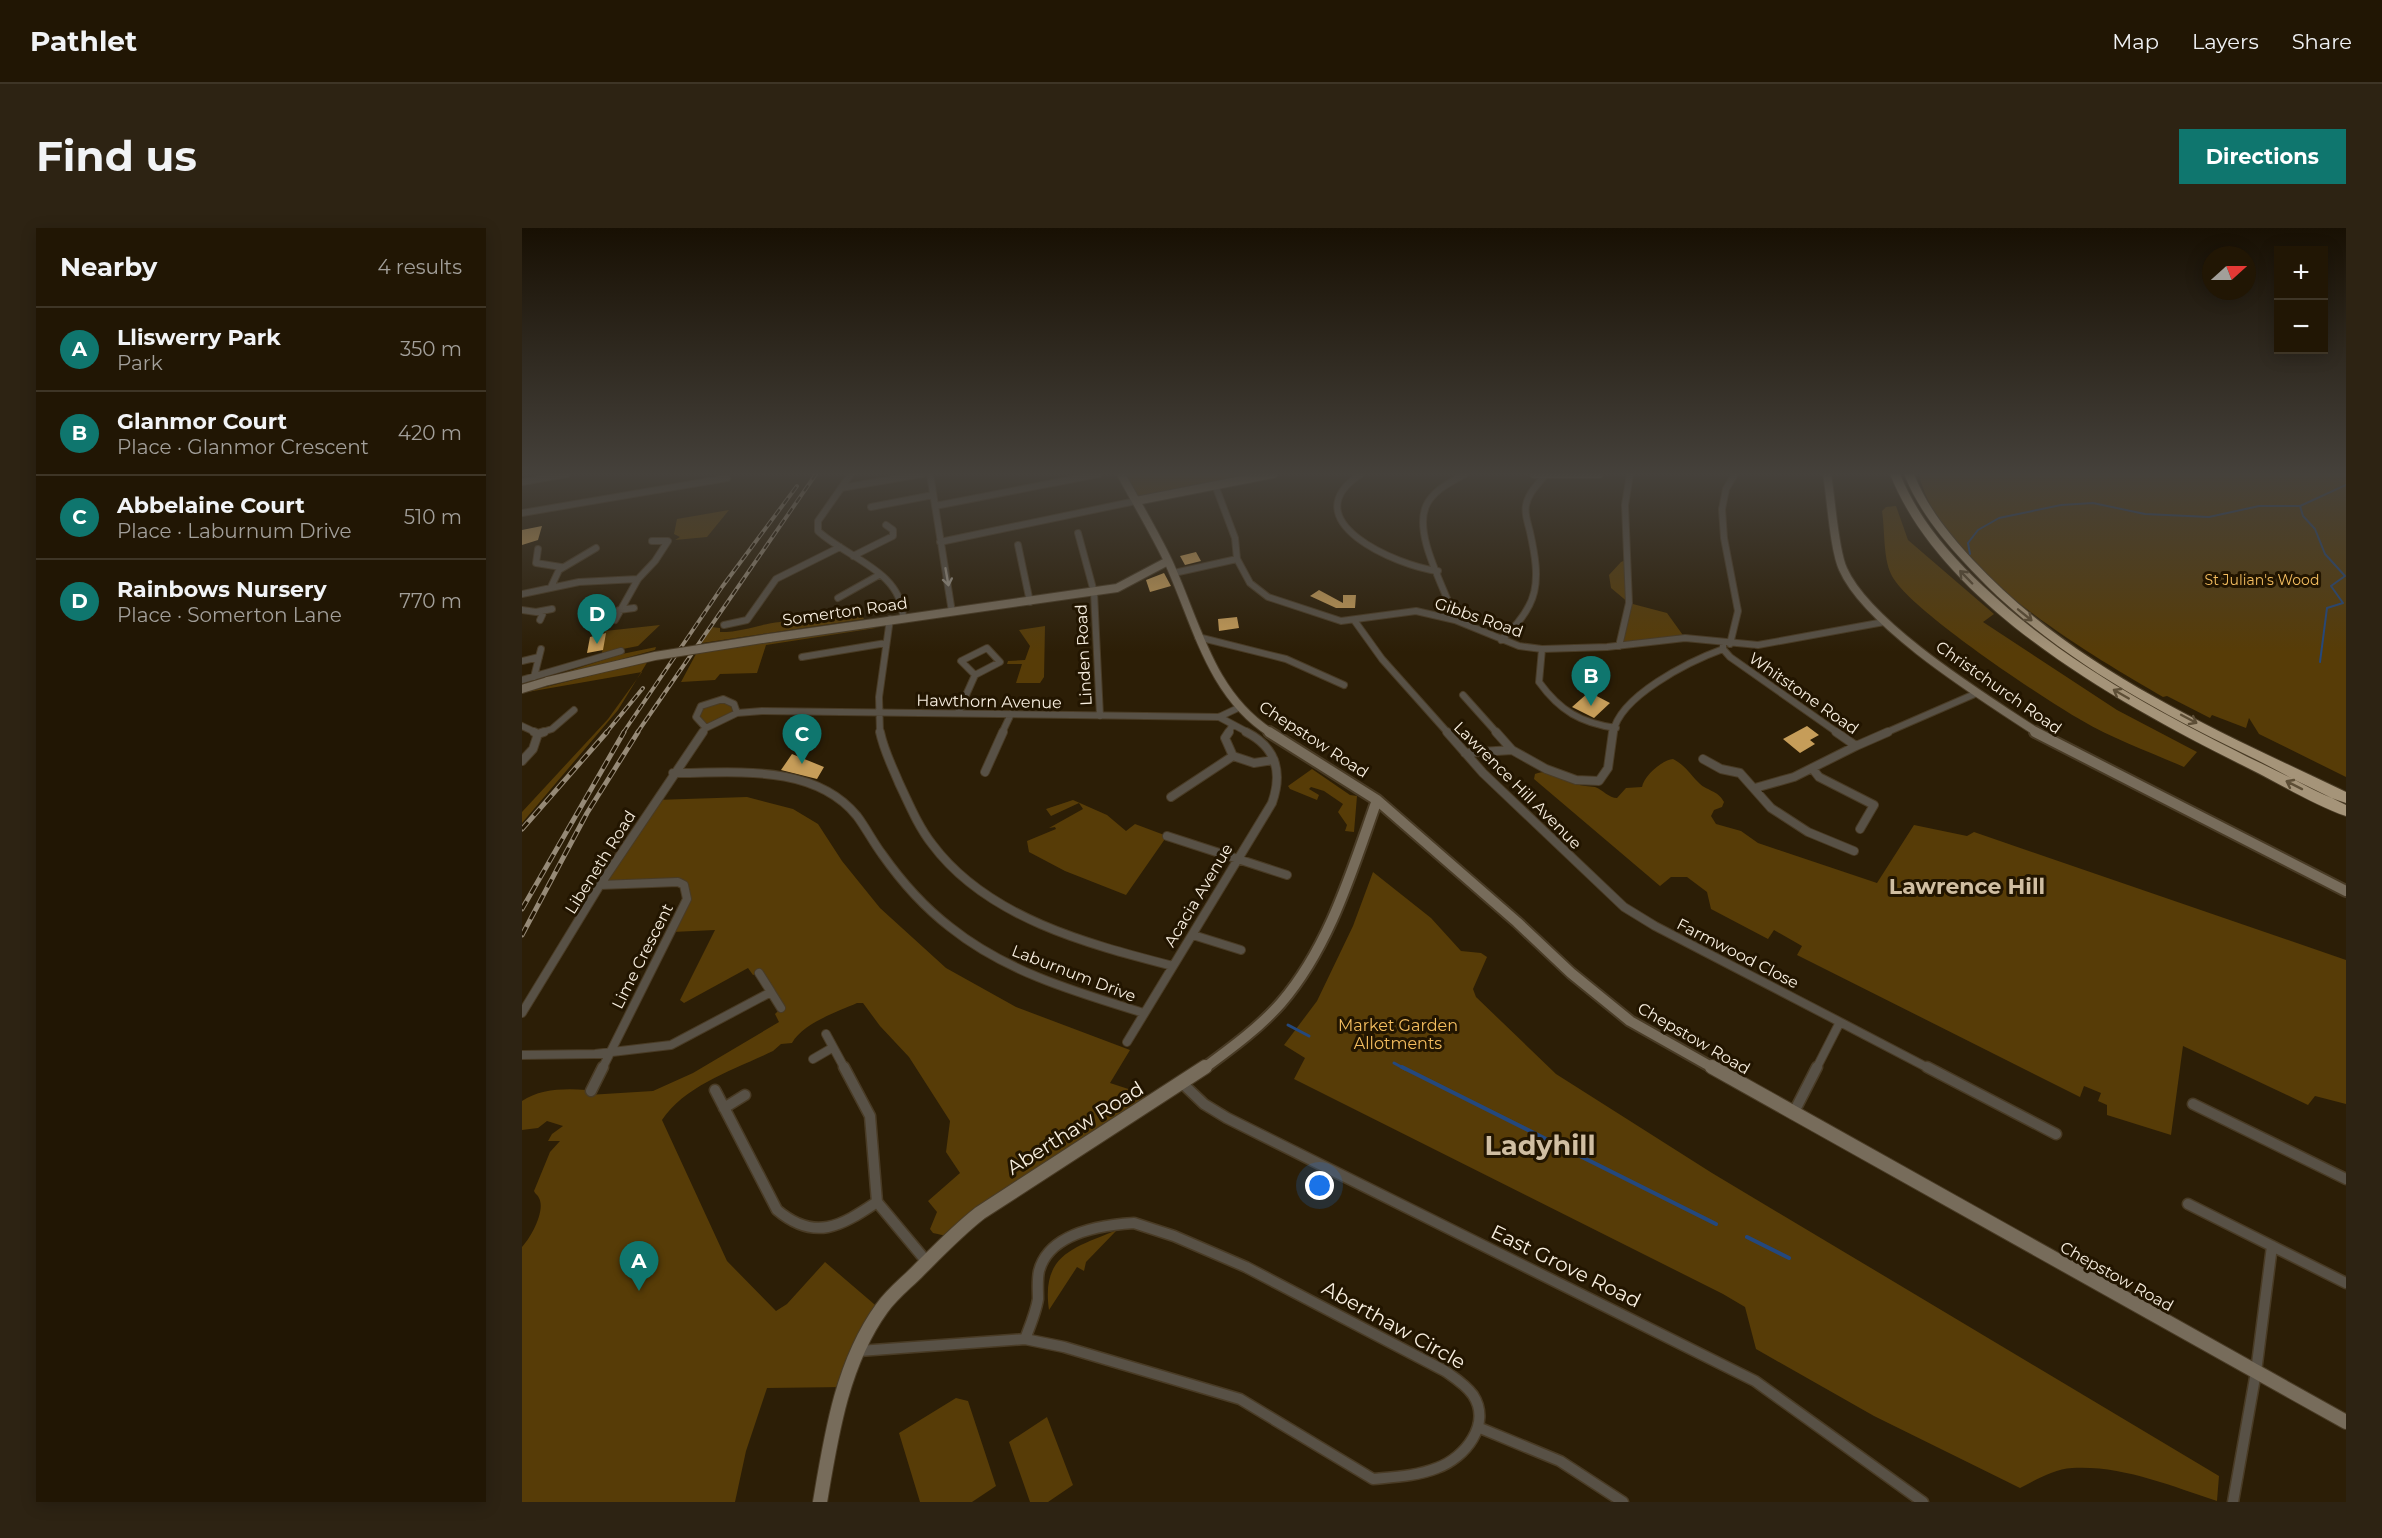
<!DOCTYPE html>
<html lang="en">
<head>
<meta charset="utf-8">
<style>
	:root { --surface:#211604; --page:#2d2313; --text:#f1f3f6; --muted:#a29f9a; --line:#3e3526; --accent:#0f766e }
	body { margin:0; font-family:Montserrat,sans-serif; background:var(--page); color:var(--text) }
	.controls { position:absolute; right:18px; top:18px; display:grid; overflow:hidden; border-radius:0px; box-shadow:0 3px 15px #0003 }
	.controls button { width:54px; height:54px; display:grid; place-items:center; padding:0; border:0; border-bottom:2px solid var(--line); background:var(--surface); color:var(--text); font:30px sans-serif }
	.compass { position:absolute; left:1680px; top:18px; width:54px; height:54px; border-radius:50%; background:var(--surface); box-shadow:0 3px 15px #0003; rotate:69deg }
	.you { position:absolute; left:798px; top:958px; width:21px; height:21px; margin:-15px; border:4px solid #fff; border-radius:50%; background:#1a73e8; box-shadow:0 0 0 9px #1a73e833 }
	.badge { display:grid; place-items:center; width:39px; height:39px; border-radius:50%; background:var(--accent); color:#fff; font-size:20px; font-weight:700 }
	.pin { position:absolute; translate:-50% -50px; filter:drop-shadow(0 2px 3px #0008) }
	.pin::after { content:''; position:absolute; top:32px; width:21px; height:18px; background:inherit; clip-path:polygon(0 0,100% 0,50% 100%) }
	.list { margin:0; padding:0; list-style:none }
	h2 { display:flex; justify-content:space-between; align-items:center; height:78px; margin:0; padding:0 24px; font-size:26px }
	h2 small { font-size:20px; font-weight:400; color:var(--muted) }
	.list li { display:grid; grid-template-columns:39px 1fr auto; gap:18px; align-items:center; box-sizing:border-box; height:84px; padding:0 24px; border-top:2px solid var(--line) }
	.list b { display:block; font-size:22px; white-space:nowrap }
	.list p { margin:0; font-size:20px; white-space:nowrap; color:var(--muted) }
	.list em { font-size:20px; font-style:normal; color:var(--muted) }
	.map { position:relative; flex:none; width:1824px; height:1274px; overflow:hidden; border-radius:0px }
	header { display:flex; align-items:center; gap:36px; box-sizing:border-box; height:84px; padding:0 30px; background:var(--surface); border-bottom:2px solid var(--line) }
	header strong { font-size:28px }
	nav { display:flex; gap:33px; margin-inline-start:auto; font-size:21px }
	.intro { display:flex; align-items:center; justify-content:space-between; box-sizing:border-box; height:144px; padding:0 36px }
	h1 { margin:0; font-size:42px }
	.button { padding:15px 27px; border-radius:0px; background:var(--accent); color:#fff; font-size:21px; font-weight:700 }
	main { display:flex; gap:36px; padding:0 36px }
	aside { flex:1; background:var(--surface); border-radius:0px; box-shadow:0 3px 15px #0003 }
	.map>svg:first-child { display:block }
	.green { fill:#573c07 }
	.lines { fill:none; stroke-linecap:round; stroke-linejoin:round }
	.stream-far2 { stroke:#24487d; stroke-width:2 }
	.stream-far1 { stroke:#24487d; stroke-width:3 }
	.stream { stroke:#24487d; stroke-width:4 }
	.building { fill:#c69d59 }
	.street-far2-casing { stroke:#493b25; stroke-width:8 }
	.street-far1-casing { stroke:#493b25; stroke-width:10 }
	.street-casing { stroke:#493b25; stroke-width:13 }
	.secondary-far2-casing { stroke:#493b25; stroke-width:10 }
	.secondary-far1-casing { stroke:#493b25; stroke-width:14 }
	.secondary-casing { stroke:#493b25; stroke-width:16 }
	.highway-casing { stroke:#493b25; stroke-width:2 }
	.street-far2 { stroke:#585146; stroke-width:6 }
	.street-far1 { stroke:#585146; stroke-width:8 }
	.street { stroke:#585146; stroke-width:10 }
	.secondary-far2 { stroke:#776c5b; stroke-width:8 }
	.secondary-far1 { stroke:#776c5b; stroke-width:10 }
	.secondary { stroke:#776c5b; stroke-width:14 }
	.highway { fill:#a59479; fill-rule:evenodd }
	.rail-far1-casing { stroke:#968a77; stroke-width:4 }
	.rail-casing { stroke:#968a77; stroke-width:5 }
	.rail-far1 { stroke:#221500; stroke-width:2; stroke-dasharray:7; stroke-linecap:butt }
	.rail { stroke:#221500; stroke-width:3; stroke-dasharray:9; stroke-linecap:butt }
	.secondary-bridge-casing { stroke:#493b25; stroke-width:10; stroke-linecap:butt }
	.secondary-bridge { stroke:#776c5b; stroke-width:8 }
	.oneway { stroke:#a0998c }
	.oneway2 { stroke:#5d4e36 }
	.labels { text-anchor:middle; stroke-width:6; stroke-linejoin:round; paint-order:stroke }
	.far-park-label { font-size:14px; fill:#f5be5f; stroke:#221500 }
	.street-label { font-size:16px; fill:#f9f0e1; stroke:#221500 }
	.park-label { font-size:16px; fill:#f5be5f; stroke:#221500 }
	.near-street-label { font-size:20px; fill:#f9f0e1; stroke:#221500 }
	.district-label { font-size:22px; font-weight:bold; fill:#d0bea2; stroke:#221500 }
	.near-district-label { font-size:27px; font-weight:bold; fill:#d0bea2; stroke:#221500 }
</style>
</head>
<body>
<header>
<strong>Pathlet</strong>
<nav><a>Map</a><a>Layers</a><a>Share</a></nav>
</header>
<div class="intro"><h1>Find us</h1><a class="button">Directions</a></div>
<main>
<aside>
<h2>Nearby<small>4 results</small></h2>
<ul class="list">
<li><span class="badge">A</span><div><b>Lliswerry Park</b><p>Park</p></div><em>350 m</em></li>
<li><span class="badge">B</span><div><b>Glanmor Court</b><p>Place · Glanmor Crescent</p></div><em>420 m</em></li>
<li><span class="badge">C</span><div><b>Abbelaine Court</b><p>Place · Laburnum Drive</p></div><em>510 m</em></li>
<li><span class="badge">D</span><div><b>Rainbows Nursery</b><p>Place · Somerton Lane</p></div><em>770 m</em></li>
</ul>
</aside>
<div class="map">
<svg width="1824" height="1274" viewBox="0 0 1824 1274">
	<rect width="100%" height="100%" fill="#2c1e06"/>
	<path class="green" d="M599 246H751L614 273Z
		M1397 246H1824V549L1737 506 1727 490 1724 500 1690 487 1688 490 1645 468 1641 469C1564 424 1417 339 1397 246Z
		M1374 278 1386 312 1472 386 1461 394 1595 482 1675 524 1662 539C1628 524 1591 511 1559 492 1521 470 1384 380 1369 346 1361 329 1363 302 1360 283L1364 279Z
		M207 282 185 309 153 312 158 309 152 306 155 291Z
		M1106 331 1107 375 1145 385 1163 410 1097 418 1107 375 1089 360 1087 347 1099 334Z
		M338 386 342 391 180 415 189 399 198 400V404C222 404 237 396 258 394 284 390 312 393 338 386Z
		M138 397 116 418 80 425 83 403Z
		M347 397 354 400 244 417 235 445 198 446 193 452 159 454 175 424Z
		M523 398 522 449 518 455H494L500 436H485L486 433 503 432 508 418 497 402Z
		M134 419 133 422 0 458 100 426Z
		M126 433 96 482 0 595V584L86 491 120 444 0 465Z
		M207 472 215 485 184 500 175 483 179 478Z
		M1151 531C1163 537 1167 545 1176 554 1184 563 1196 562 1202 574L1200 579 1192 582 1189 588 1194 596 1219 603 1236 615 1355 655 1392 597 1445 608 1452 604 1824 732V876L1793 868 1786 877 1661 818 1649 907 1585 887V877L1576 873 1579 865 1562 858 1558 869 1275 727 1280 718 1252 702 1246 711 1189 681 1185 664 1165 649H1149L1138 658 1012 551 1013 546C1027 540 1040 551 1054 556 1060 558 1067 558 1073 559 1081 562 1087 570 1095 570L1104 560 1120 559C1122 548 1140 532 1151 531Z
		M790 541 828 567 835 568 832 604 823 603 825 597 816 584 821 576 802 563 789 559 787 561 797 567 795 572 768 561 766 558Z
		M225 569 271 581 296 596 320 633 358 680 424 740 494 779 608 822 588 855 637 871 429 1009 411 1005 408 1001 415 984 406 973 438 945 424 924 428 893 387 829 358 798 341 775H335C315 784 281 795 270 815L259 816 251 823C214 841 163 857 140 892L205 1033 254 1083 265 1076 303 1034 359 1082 324 1159 245 1160 224 1223 213 1274H0V1019C8 1011 24 983 17 970 16 967 13 966 12 963L28 924 38 913H26L30 906 41 898 25 893 16 900 0 902V873C17 861 43 860 64 862L66 867 131 863 171 845 257 794 253 786 258 781 237 745 231 747 226 740 162 775 158 772 193 702 150 704 160 685 162 657H78L133 572Z
		M551 572 585 587 604 603 613 596 645 608 604 667 543 643 507 624 505 613 534 601 533 599 527 600 561 581 557 575 529 588 524 581Z
		M851 644 909 690 939 723 959 725 965 729 951 761 954 769 1034 846 1190 945 1697 1248 1695 1273C1649 1258 1600 1237 1550 1240 1532 1241 1514 1252 1498 1260L1352 1188 1234 1121 1223 1079 1201 1066 772 851 783 830 762 817 795 773 831 698Z
		M595 1002 564 1034 562 1043 555 1039 527 1082C519 1026 552 1020 595 1002Z
		M434 1170 446 1173 474 1258 450 1274H398L377 1205Z
		M525 1189 551 1257 526 1274H508L487 1214Z"/>
	<g class="lines">
		<path class="stream-far2" d="M1448 326 1446 315 1456 302 1477 290 1539 277 1571 275 1623 286 1687 289 1737 278H1778
			M1798 434 1805 380 1821 375 1809 358 1823 348 1803 326 1793 301 1781 288 1778 278 1824 257"/>
		<path class="stream-far1" d="M766 797 787 808
			M872 835 883 841"/>
		<path class="stream" d="M880 839 1194 996
			M1225 1009 1267 1030"/>
	</g>
	<path class="building" d="M20 298 16 312 0 317V302Z
		M674 324 679 333 663 337 658 328Z
		M642 345 649 358 628 364 624 352Z
		M797 362 821 375V367H834L833 380H814L788 368Z
		M715 389 717 400 697 403 696 391Z
		M84 405 81 422 65 425 68 409Z
		M1067 464 1088 475 1072 490 1050 479Z
		M1285 498 1297 507 1288 512 1293 516 1278 525 1261 511Z
		M270 526 302 539 295 551 259 542Z"/>
	<g class="lines">
		<defs>
			<path id="street-far2" d="M329 246 296 293V303C325 330 380 343 381 389
				M408 246 430 384
				M839 246C768 292 875 338 916 343
				M0 254 45 246
				M693 257 713 310 715 331 728 355 746 369 819 393 894 383 933 392 997 418 1020 421 1085 419 1163 410 1236 417 1362 394
				M319 260 400 246
				M413 278 577 246
				M349 279 411 267
				M0 285 205 250
				M556 305 572 364 578 488
				M418 314 614 273
				M496 317 508 374
				M16 321 14 335 39 339
				M331 328 371 308V302L364 297
				M652 345 715 331
				M29 359 37 342 74 320
				M0 366 57 354 116 351
				M316 370 357 347
				M0 382 14 384 30 381
				M97 382 112 380
				M18 392 22 383
				M93 392 116 351 133 333 146 313H130
				M832 392 860 431 926 505
				M933 392C924 361 891 308 904 278 911 262 929 254 943 246
				M202 397 225 392 254 351 318 319
				M676 409 764 431 822 457
				M979 412C1018 377 1019 354 1008 304 1006 295 1002 286 1004 277 1006 265 1017 255 1024 246
				M1201 416V421L1208 429 1316 505
				M1208 416 1216 383 1202 310 1200 281 1204 261 1213 246
				M1097 418 1107 375 1103 277 1108 246
				M465 420 478 434 453 447 439 433Z
				M1020 421 1017 454C1038 483 1059 495 1094 500
				M280 429 364 415
				M0 433 17 429
				M12 449 19 421
				M0 452 99 423
				M941 467 975 505
				M201 471 212 476 215 485 184 500 174 489 179 478Z
				M215 485 240 483 697 489 716 480
				M436 485 453 447
				M697 489 727 505
				M0 498 15 505
				M17 505 30 501 52 482
				M180 505 184 500
				M358 505 357 469 368 391
				M480 505 489 486
				M706 505 710 498
				M1091 505C1097 468 1168 433 1201 421
				M1363 505 1455 465"/>
			<path id="street-far1" d="M358 504C362 523 370 538 377 555 387 576 396 598 410 616 465 690 566 716 651 738
				M707 504 703 510 711 528 732 535 752 532
				M925 504 961 545 1102 679 1133 698 1318 794 1294 841
				M974 504 990 522
				M1314 504 1334 518 1366 504
				M16 506 22 504
				M943 525 990 522 1024 541 1054 552 1077 553 1086 540 1091 504
				M1181 531 1199 541 1218 545 1249 580 1286 604 1332 623
				M0 533 11 521 16 506 12 504
				M1290 540 1297 549 1352 577 1338 601
				M463 544 481 504
				M151 545C211 545 292 535 335 588 344 600 351 614 360 626 379 653 402 679 428 699 484 744 554 764 622 785
				M1233 560 1272 549 1334 518
				M649 569 711 528
				M645 608 765 647
				M78 657 156 654 162 657 165 671 80 841
				M671 707 719 722
				M237 745 249 764
				M0 785 78 657 181 504
				M1318 794 1408 841
				M304 806 323 841
				M605 814 750 575C761 544 754 519 724 504
				M0 827 73 826 149 817 249 764 259 780
				M291 831 310 820"/>
			<path id="street" d="M322 839 348 888 355 974 405 1034
				M1405 839 1534 906
				M660 855 682 876 705 890 1233 1153 1401 1274
				M193 862 255 982C293 1014 319 998 355 974
				M69 863 81 839
				M1671 876 1824 951
				M202 880 223 867
				M1271 886 1295 839
				M1666 976 1824 1055
				M612 995 652 1008 724 1039 923 1143C933 1150 944 1157 951 1167 970 1196 943 1230 915 1240 895 1248 872 1249 851 1251L718 1171 542 1119 503 1111C508 1098 514 1084 516 1071 516 1061 515 1052 517 1043 527 1005 580 997 612 995Z
				M337 1123 503 1111
				M958 1200 1038 1233 1101 1274
				M1711 1274 1734 1144 1750 1018"/>
			<path id="secondary-far2" d="M599 246C615 276 633 305 647 335 675 397 689 467 749 505
				M1012 246H1077
				M1305 246C1309 269 1312 322 1321 341 1346 398 1463 470 1516 505
				M614 273 751 246
				M247 410 595 360 646 333
				M0 461 26 453"/>
			<path id="secondary-far1" d="M747 504 855 572 995 694 1049 745 1108 793 1193 841
				M1513 504 1824 663
				M681 841C708 821 736 801 759 775 808 718 830 642 855 572"/>
			<path id="secondary" d="M1190 839 1824 1194
				M298 1274C309 1208 320 1135 360 1080 370 1066 383 1056 395 1044 416 1023 435 1003 458 985L683 839"/>
			<path id="highway" d="M1368 246H1378C1396 290 1426 325 1461 358 1565 456 1697 514 1824 577V588C1796 579 1758 556 1730 542 1605 480 1422 382 1368 246Z
				M1382 246H1392C1405 279 1427 306 1451 332 1552 441 1692 501 1824 564V575C1794 566 1762 545 1733 531 1626 479 1521 422 1441 333 1417 307 1395 279 1382 246Z"/>
		</defs>
		<use href="#street-far2" class="street-far2-casing"/>
		<use href="#street-far1" class="street-far1-casing"/>
		<use href="#street" class="street-casing"/>
		<use href="#secondary-far2" class="secondary-far2-casing"/>
		<use href="#secondary-far1" class="secondary-far1-casing"/>
		<use href="#secondary" class="secondary-casing"/>
		<use href="#highway" class="highway-casing"/>
		<use href="#street-far2" class="street-far2"/>
		<use href="#street-far1" class="street-far1"/>
		<use href="#street" class="street"/>
		<use href="#secondary-far2" class="secondary-far2"/>
		<use href="#secondary-far1" class="secondary-far1"/>
		<use href="#secondary" class="secondary"/>
		<use href="#highway" class="highway"/>
		<defs>
			<path id="rail-far1" d="M84 505 121 460
				M101 505 200 359 275 258
				M115 505 294 246"/>
			<path id="rail" d="M0 601 85 504
				M0 681 102 504
				M0 707 65 585 116 504"/>
		</defs>
		<use href="#rail-far1" class="rail-far1-casing"/>
		<use href="#rail" class="rail-casing"/>
		<use href="#rail-far1" class="rail-far1"/>
		<use href="#rail" class="rail"/>
		<defs>
			<path id="secondary-bridge" d="M26 453 133 428 247 410"/>
		</defs>
		<use href="#secondary-bridge" class="secondary-bridge-casing"/>
		<use href="#secondary-bridge" class="secondary-bridge"/>
	</g>
	<defs><path id="oneway-shaft" d="M-6 0H5M1.5-3L5.5 0L1.5 3" fill="none" stroke-width="1.6" stroke-linecap="round" stroke-linejoin="round" transform="scale(1.5)"/></defs>
	<use class="oneway" href="#oneway-shaft" transform="translate(425 349) rotate(80)"/>
	<g class="oneway2">
		<use href="#oneway-shaft" transform="translate(1444 349) rotate(-134)"/>
		<use href="#oneway-shaft" transform="translate(1503 387) rotate(39)"/>
		<use href="#oneway-shaft" transform="translate(1599 466) rotate(-150)"/>
		<use href="#oneway-shaft" transform="translate(1667 491) rotate(28)"/>
		<use href="#oneway-shaft" transform="translate(1772 557) rotate(-153)"/>
	</g>
	<linearGradient id="sky" x2="0" y2="1"><stop stop-color="#181003"/><stop offset="0.58" stop-color="#45413b"/><stop offset="1" stop-color="#45413b" stop-opacity="0"/></linearGradient>
	<rect width="1824" height="424" fill="url(#sky)"/>
	<g class="labels">
		<g class="far-park-label">
			<text x="1740" y="357">St Julian's Wood</text>
		</g>
		<g class="street-label">
			<text transform="translate(323 383) rotate(-8)" y="6">Somerton Road</text>
			<text transform="translate(957 389) rotate(19)" y="6">Gibbs Road</text>
			<text transform="translate(561 427) rotate(-93)" y="6">Linden Road</text>
			<text transform="translate(1477 459) rotate(35)" y="6">Christchurch Road</text>
			<text transform="translate(1282 465) rotate(35)" y="6">Whitstone Road</text>
			<text transform="translate(467 473) rotate(1)" y="6">Hawthorn Avenue</text>
			<text transform="translate(792 511) rotate(33)" y="6">Chepstow Road</text>
			<text transform="translate(996 557) rotate(45)" y="6">Lawrence Hill Avenue</text>
			<text transform="translate(78 634) rotate(-58)" y="6">Libeneth Road</text>
			<text transform="translate(676 667) rotate(-59)" y="6">Acacia Avenue</text>
			<text transform="translate(1216 725) rotate(27)" y="6">Farmwood Close</text>
			<text transform="translate(120 728) rotate(-63)" y="6">Lime Crescent</text>
			<text transform="translate(552 745) rotate(21)" y="6">Laburnum Drive</text>
			<text transform="translate(1172 810) rotate(30)" y="6">Chepstow Road</text>
			<text transform="translate(1595 1048) rotate(29)" y="6">Chepstow Road</text>
		</g>
		<g class="park-label">
			<text x="876" y="803">Market Garden<tspan x="876" dy="18">Allotments</tspan></text>
		</g>
		<g class="near-street-label">
			<text transform="translate(553 900) rotate(-32)" y="7">Aberthaw Road</text>
			<text transform="translate(1044 1038) rotate(26)" y="7">East Grove Road</text>
			<text transform="translate(872 1097) rotate(29)" y="7">Aberthaw Circle</text>
		</g>
		<g class="district-label">
			<text x="1445" y="666">Lawrence Hill</text>
		</g>
		<g class="near-district-label">
			<text x="1018" y="927">Ladyhill</text>
		</g>
	</g>
</svg>
<div class="controls">
<button>+</button>
<button>−</button>
</div>
<svg class="compass" viewBox="-18 -18 36 36"><path d="M0-13l5 13h-10z" fill="#e53935"/><path d="M0 13l5-13h-10z" fill="#a29f9a"/></svg>
<div class="you"></div>
<div class="pin badge" style="left:117px;top:1063px">A</div>
<div class="pin badge" style="left:1069px;top:478px">B</div>
<div class="pin badge" style="left:280px;top:536px">C</div>
<div class="pin badge" style="left:75px;top:416px">D</div>
</div>
</main>
</body>
</html>
